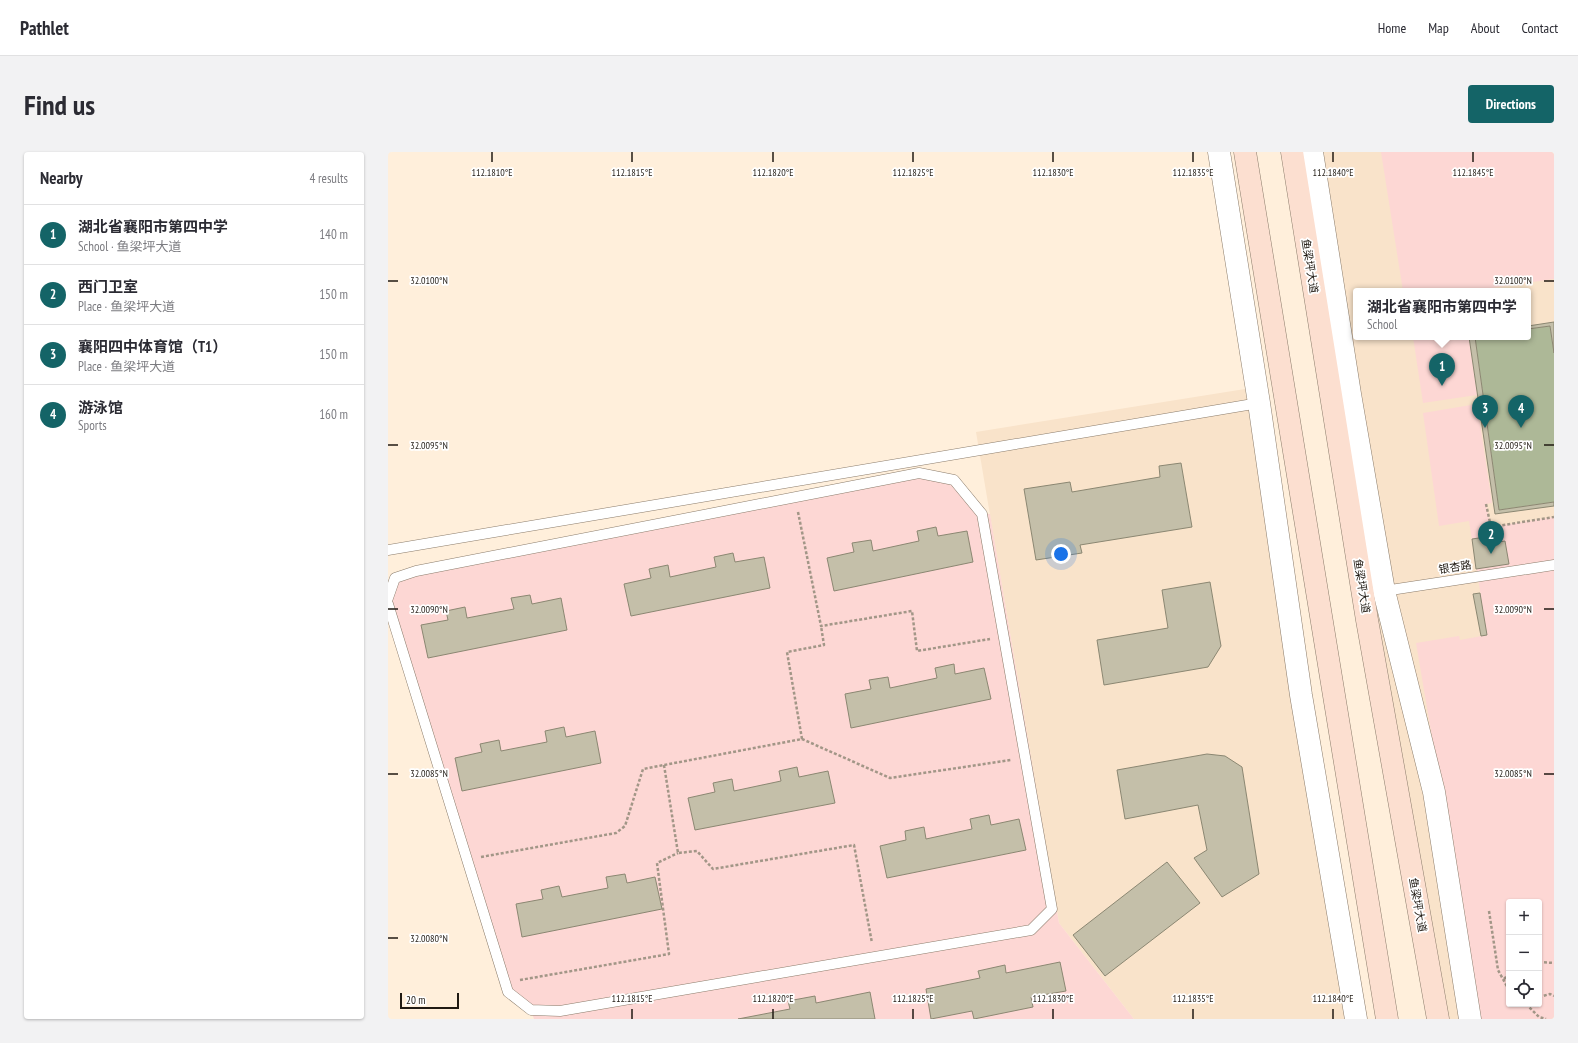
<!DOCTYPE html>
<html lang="en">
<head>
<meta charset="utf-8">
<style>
	:root { --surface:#fff; --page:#f2f2f3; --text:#2b2b33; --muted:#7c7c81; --line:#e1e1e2; --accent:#146467 }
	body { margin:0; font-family:"PT Sans Narrow","Noto Sans SC",sans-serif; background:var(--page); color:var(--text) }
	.controls { position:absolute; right:12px; bottom:12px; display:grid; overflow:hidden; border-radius:4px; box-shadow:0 1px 3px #0004 }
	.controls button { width:36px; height:36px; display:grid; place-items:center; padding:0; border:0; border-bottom:1px solid var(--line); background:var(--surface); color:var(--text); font:20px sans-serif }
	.scale { position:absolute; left:12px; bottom:10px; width:59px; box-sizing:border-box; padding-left:4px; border:2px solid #201a13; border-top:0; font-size:11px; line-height:14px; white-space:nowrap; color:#201a13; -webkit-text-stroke:3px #fff; paint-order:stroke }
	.you { position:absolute; left:673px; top:402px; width:14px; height:14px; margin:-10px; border:3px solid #fff; border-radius:50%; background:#1a73e8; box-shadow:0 0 0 6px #1a73e833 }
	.badge { display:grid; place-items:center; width:26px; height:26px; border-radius:50%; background:var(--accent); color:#fff; font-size:13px; font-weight:700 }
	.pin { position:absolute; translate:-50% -33px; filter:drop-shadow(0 1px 2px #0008) }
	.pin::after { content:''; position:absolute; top:21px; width:14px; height:12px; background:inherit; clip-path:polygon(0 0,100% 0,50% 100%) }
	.popup { position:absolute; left:965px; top:136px; width:178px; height:52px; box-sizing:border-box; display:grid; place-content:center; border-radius:4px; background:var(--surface); filter:drop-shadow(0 1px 3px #0005); font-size:13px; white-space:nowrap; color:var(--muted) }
	.popup b { font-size:15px; color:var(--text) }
	.popup::after { content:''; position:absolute; left:50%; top:100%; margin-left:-8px; border:8px solid transparent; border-top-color:var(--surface) }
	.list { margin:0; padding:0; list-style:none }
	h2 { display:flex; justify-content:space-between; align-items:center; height:52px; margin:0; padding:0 16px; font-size:17px }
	h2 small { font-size:13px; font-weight:400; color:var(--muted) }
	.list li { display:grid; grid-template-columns:26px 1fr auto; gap:12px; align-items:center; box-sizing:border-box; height:60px; padding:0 16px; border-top:1px solid var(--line) }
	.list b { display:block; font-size:15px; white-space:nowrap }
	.list p { margin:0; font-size:13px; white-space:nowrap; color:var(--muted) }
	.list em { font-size:13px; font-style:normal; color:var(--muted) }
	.icon { flex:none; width:22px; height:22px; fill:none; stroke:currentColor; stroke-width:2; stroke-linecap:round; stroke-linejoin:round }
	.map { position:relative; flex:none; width:1166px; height:867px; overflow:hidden; border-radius:4px }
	header { display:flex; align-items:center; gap:24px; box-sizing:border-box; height:56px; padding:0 20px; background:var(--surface); border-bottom:1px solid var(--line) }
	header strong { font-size:19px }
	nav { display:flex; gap:22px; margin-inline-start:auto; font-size:14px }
	.intro { display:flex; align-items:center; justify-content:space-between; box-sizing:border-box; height:96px; padding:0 24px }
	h1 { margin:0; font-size:28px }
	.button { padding:10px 18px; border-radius:4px; background:var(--accent); color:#fff; font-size:14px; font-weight:700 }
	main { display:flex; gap:24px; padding:0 24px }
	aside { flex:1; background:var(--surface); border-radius:4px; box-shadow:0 1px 3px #0004 }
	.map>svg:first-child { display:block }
	.built { fill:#f9e3ca; fill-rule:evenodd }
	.green { fill:#fdd7d4; fill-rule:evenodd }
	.water { fill:#adb897 }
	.building { fill:#c4bfa9; stroke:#8b8772 }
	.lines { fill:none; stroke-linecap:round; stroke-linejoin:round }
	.service-casing { stroke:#8b7c6b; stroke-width:11 }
	.tertiary-casing { stroke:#8b7c6b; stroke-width:23 }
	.secondary-casing { stroke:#8b7c6b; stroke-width:23 }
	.path { stroke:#a29687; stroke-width:2.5; stroke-dasharray:3 2; stroke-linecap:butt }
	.service { stroke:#fff; stroke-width:10 }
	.tertiary { stroke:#fff; stroke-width:22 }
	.secondary { stroke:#fcdfd0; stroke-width:22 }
	.ticks { fill:none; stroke:#201a13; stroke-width:1.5 }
	.labels { text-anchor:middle; stroke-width:3.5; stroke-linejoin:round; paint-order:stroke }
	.street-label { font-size:11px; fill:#201a13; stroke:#fff }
	.ticks-label { font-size:10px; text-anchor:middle; fill:#201a13; stroke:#fff; stroke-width:3.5; stroke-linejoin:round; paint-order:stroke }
</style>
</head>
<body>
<header>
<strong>Pathlet</strong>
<nav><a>Home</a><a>Map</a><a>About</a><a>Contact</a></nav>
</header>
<div class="intro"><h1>Find us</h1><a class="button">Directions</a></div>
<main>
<aside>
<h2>Nearby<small>4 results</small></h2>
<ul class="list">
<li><span class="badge">1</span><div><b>湖北省襄阳市第四中学</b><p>School · 鱼梁坪大道</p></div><em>140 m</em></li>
<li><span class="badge">2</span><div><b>西门卫室</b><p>Place · 鱼梁坪大道</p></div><em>150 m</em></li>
<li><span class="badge">3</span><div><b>襄阳四中体育馆（T1）</b><p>Place · 鱼梁坪大道</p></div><em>150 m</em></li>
<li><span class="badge">4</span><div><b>游泳馆</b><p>Sports</p></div><em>160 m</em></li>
</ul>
</aside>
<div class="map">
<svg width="1166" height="867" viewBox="0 0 1166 867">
	<rect width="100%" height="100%" fill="#ffefdb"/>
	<path class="built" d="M904 0H1166V867H1059ZM968 139H1140V185H968ZM1121 750H1151V852H1121Z
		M857 237 959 867H746L671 771 588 280Z"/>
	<path class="green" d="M993 0H1166V127L1083 139H1015Z
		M1025 185H1081L1089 243 1035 251Z
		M1089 252 1104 351 1098 352 1103 375 1166 365V867H1092L1028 491 1071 484 1072 488 1099 483 1081 369 1051 374 1035 261ZM1121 750H1151V852H1121Z
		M531 321 566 328 594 362H602L671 771 746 867H146L143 858 120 840 0 446 7 426Z"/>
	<path class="water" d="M1162 174 1166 201V350L1111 358 1087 185H1140V177Z"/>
	<path class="building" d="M1166 170V201L1162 174 1140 177V174Z
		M1081 185H1087L1111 358 1166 350V354L1107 362Z
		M793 311 804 375 692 393 694 401 648 408 636 337 682 330 684 340 772 325 771 314Z
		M548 375 550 384 579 379 585 410 446 439 439 406 466 400 464 391 483 388 485 399 531 389 529 379Z
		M1104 384 1105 391 1117 389 1121 412 1088 417 1084 387Z
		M345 401 347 410 376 405 382 436 243 464 236 432 263 426 261 417 280 413 282 425 328 415 326 405Z
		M822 430 833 494 820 515 716 533 709 488 780 476 774 438Z
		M1092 441 1099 483 1093 484 1085 442Z
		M142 443 144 452 173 446 179 478 40 506 33 473 60 468 58 459 77 455 79 466 126 457 123 446Z
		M566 512 567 522 596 516 603 547 463 576 457 542 483 537 481 528 500 525 502 536 549 526 547 516Z
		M176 575 178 585 207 579 213 611 74 639 67 606 94 600 92 592 111 588 113 599 159 590 157 579Z
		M819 602 837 604 854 615 871 722 834 745 806 706 819 698 810 653 737 667 729 618Z
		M409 615 411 625 440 619 447 651 307 678 300 646 327 640 325 631 344 627 346 639 393 629 391 619Z
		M601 663 603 673 631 667 638 698 499 726 492 694 518 688 517 679 536 675 538 687 584 677 582 667Z
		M779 710 812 751 717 824 685 783Z
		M237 722 239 731 267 725 274 757 134 785 128 752 155 747 153 738 171 734 174 745 220 736 218 725Z
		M672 810 678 839 643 845 645 855 586 867 584 859 543 867 538 837 592 826 590 819 617 813 618 821Z
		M482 840 487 867H350L402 857 400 849 427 844 428 851Z"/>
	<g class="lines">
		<defs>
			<path id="service" d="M0 398 871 251
				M996 439 1166 413
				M0 446 7 426 28 419 531 321 566 328 594 362 664 757 643 778 172 859 143 858 120 840 0 452"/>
			<path id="tertiary" d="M831 0 871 251 913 543 968 867
				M924 0 962 242 996 439 1046 640 1082 867"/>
			<path id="secondary" d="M857 0 999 867
				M904 0 979 468 1050 867"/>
		</defs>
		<use href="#service" class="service-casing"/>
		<use href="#tertiary" class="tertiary-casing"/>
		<use href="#secondary" class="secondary-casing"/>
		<path class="path" d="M1098 352 1103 375 1166 365
			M410 360 433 474 524 459 529 499 602 487
			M414 587 399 500 436 493 433 474
			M276 613 290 701 309 699 325 717 466 693 484 791
			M93 705 228 681 237 674 255 617 276 613 414 587 502 626 623 608
			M1101 759 1110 818 1121 838
			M1151 810 1166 811
			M1116 827 1121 822
			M132 828 281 802 269 711 290 701
			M1151 845 1162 842 1166 844
			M1138 852 1151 865 1158 867"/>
		<use href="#service" class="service"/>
		<use href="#tertiary" class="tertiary"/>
		<use href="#secondary" class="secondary"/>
	</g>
	<path class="ticks" d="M104 0V10M244 0V10M385 0V10M525 0V10M665 0V10M805 0V10M945 0V10M1085 0V10M0 129H10M1156 129H1166M0 293H10M1156 293H1166M0 457H10M1156 457H1166M0 622H10M1156 622H1166M0 786H10M244 857V867M385 857V867M525 857V867M665 857V867M805 857V867M945 857V867"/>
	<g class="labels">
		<g class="street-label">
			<text transform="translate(922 114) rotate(81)" y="4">鱼梁坪大道</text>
			<text transform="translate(1067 415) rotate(-9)" y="4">银杏路</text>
			<text transform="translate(974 434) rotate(81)" y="4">鱼梁坪大道</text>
			<text transform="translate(1030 753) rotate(80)" y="4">鱼梁坪大道</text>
		</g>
	</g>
	<g class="ticks-label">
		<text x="104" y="24">112.1810°E</text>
		<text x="244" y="24">112.1815°E</text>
		<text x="385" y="24">112.1820°E</text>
		<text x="525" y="24">112.1825°E</text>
		<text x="665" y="24">112.1830°E</text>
		<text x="805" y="24">112.1835°E</text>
		<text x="945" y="24">112.1840°E</text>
		<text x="1085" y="24">112.1845°E</text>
		<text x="41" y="132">32.0100°N</text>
		<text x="1125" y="132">32.0100°N</text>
		<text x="41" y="297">32.0095°N</text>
		<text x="1125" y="297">32.0095°N</text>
		<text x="41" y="461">32.0090°N</text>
		<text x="1125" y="461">32.0090°N</text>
		<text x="41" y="625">32.0085°N</text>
		<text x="1125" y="625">32.0085°N</text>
		<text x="41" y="790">32.0080°N</text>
		<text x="244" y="850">112.1815°E</text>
		<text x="385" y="850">112.1820°E</text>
		<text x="525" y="850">112.1825°E</text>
		<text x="665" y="850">112.1830°E</text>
		<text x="805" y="850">112.1835°E</text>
		<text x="945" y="850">112.1840°E</text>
	</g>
</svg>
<div class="controls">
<button>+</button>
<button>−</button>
<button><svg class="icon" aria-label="locate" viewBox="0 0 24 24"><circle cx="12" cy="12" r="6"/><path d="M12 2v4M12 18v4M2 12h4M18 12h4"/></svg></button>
</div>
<div class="scale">20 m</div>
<div class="you"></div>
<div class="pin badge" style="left:1054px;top:234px">1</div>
<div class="popup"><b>湖北省襄阳市第四中学</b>School</div>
<div class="pin badge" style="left:1103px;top:402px">2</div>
<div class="pin badge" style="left:1097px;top:276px">3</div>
<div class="pin badge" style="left:1133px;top:276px">4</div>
</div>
</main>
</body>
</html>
